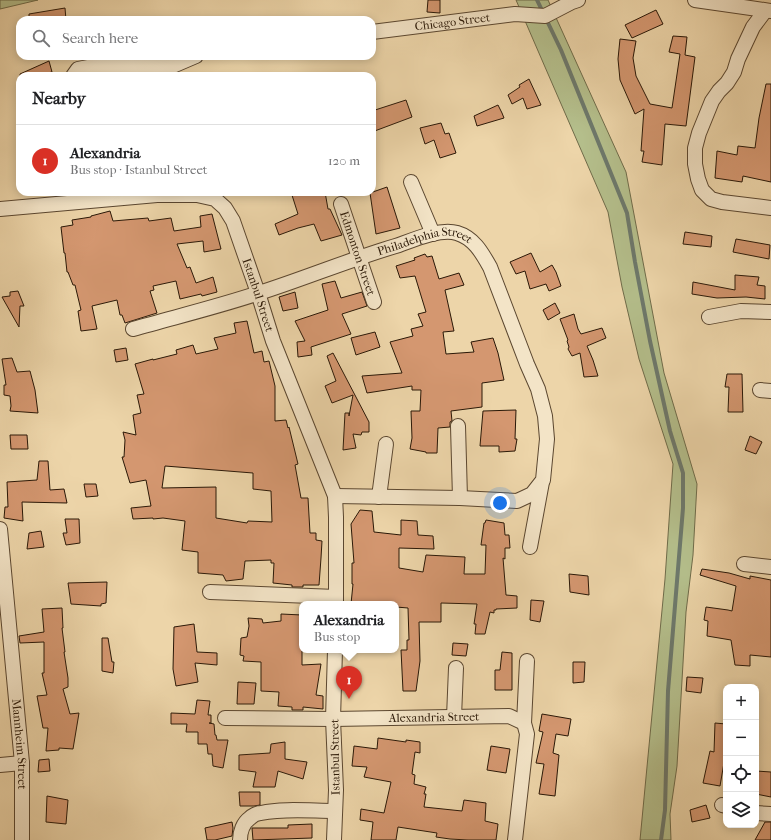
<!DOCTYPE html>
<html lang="en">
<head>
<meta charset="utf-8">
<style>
	:root { --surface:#fff; --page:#f6f6f6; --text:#202124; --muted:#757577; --line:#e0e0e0; --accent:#d93025 }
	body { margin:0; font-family:"IM FELL French Canon",serif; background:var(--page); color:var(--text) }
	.controls { position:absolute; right:12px; bottom:12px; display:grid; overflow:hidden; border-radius:8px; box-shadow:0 2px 10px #0003 }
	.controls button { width:36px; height:36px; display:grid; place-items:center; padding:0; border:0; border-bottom:1px solid var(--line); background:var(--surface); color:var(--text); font:20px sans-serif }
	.you { position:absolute; left:500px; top:503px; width:14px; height:14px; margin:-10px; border:3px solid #fff; border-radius:50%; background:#1a73e8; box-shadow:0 0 0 6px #1a73e833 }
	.badge { display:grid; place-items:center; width:26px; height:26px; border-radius:50%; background:var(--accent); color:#fff; font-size:13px; font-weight:700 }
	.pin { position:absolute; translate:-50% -33px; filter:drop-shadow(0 1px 2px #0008) }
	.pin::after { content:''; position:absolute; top:21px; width:14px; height:12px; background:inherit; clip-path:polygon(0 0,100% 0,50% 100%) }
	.popup { position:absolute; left:299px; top:601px; width:100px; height:52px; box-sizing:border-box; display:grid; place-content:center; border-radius:8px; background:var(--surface); filter:drop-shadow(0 1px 3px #0005); font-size:13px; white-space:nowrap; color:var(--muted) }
	.popup b { font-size:15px; color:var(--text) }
	.popup::after { content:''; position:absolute; left:50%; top:100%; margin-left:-8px; border:8px solid transparent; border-top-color:var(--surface) }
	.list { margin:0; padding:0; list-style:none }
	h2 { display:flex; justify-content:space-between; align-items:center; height:52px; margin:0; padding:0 16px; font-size:17px }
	h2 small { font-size:13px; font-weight:400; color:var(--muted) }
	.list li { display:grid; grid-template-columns:26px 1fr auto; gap:12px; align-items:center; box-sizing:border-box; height:72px; padding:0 16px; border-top:1px solid var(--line) }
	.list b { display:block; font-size:15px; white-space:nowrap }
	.list p { margin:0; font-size:13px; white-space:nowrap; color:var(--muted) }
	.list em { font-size:13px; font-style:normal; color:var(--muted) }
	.icon { flex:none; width:22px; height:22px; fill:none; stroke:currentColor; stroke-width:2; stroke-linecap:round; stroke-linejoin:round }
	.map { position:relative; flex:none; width:771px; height:840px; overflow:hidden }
	.search { position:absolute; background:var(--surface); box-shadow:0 2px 10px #0003; left:16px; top:16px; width:360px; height:44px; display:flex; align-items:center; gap:10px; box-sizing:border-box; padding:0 14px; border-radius:12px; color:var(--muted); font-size:15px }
	.panel { position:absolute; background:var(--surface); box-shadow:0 2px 10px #0003; left:16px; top:72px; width:360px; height:124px; border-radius:12px }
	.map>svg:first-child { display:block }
	.green { fill:#b4be8b; stroke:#6f6b49 }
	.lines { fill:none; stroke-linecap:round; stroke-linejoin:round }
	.stream { stroke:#6d786b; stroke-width:4 }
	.building { fill:#d49770; stroke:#2a1807; fill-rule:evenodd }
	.minor-casing { stroke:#5b4730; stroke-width:16 }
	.minor { stroke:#f3e4c7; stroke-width:14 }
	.labels { text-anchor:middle; stroke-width:3; stroke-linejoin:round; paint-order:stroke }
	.street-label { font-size:12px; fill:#2a1807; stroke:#f3e4c7 }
</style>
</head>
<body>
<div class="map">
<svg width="771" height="840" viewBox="0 0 771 840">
	<rect width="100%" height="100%" fill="#edd5a9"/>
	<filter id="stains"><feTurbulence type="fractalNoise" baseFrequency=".005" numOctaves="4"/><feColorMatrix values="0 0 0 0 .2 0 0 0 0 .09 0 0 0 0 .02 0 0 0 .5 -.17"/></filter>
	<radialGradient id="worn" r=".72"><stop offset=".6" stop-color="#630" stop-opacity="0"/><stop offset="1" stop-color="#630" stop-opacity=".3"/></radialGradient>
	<path class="green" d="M0 0H38L0 9Z
		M516 0H548L626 172 664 373 697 484 693 555 686 612 677 766 670 814 671 840H640L665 579 673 464 639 359 622 287 608 212 545 67Z"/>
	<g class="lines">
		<path class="stream" d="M537 0 561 50 627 213 635 262 650 341 670 431 683 473V508L668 691 665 810 661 840"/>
	</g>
	<path class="building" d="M428 0H440V13L427 12Z
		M65 8 66 20H29V14Z
		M656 10 663 24 632 38 625 25Z
		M673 36 687 37 685 55 695 57 686 126 665 124 662 165 642 162 644 151H641L644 109 635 114 620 80 618 59 620 39 636 41 633 58 636 76 650 104 672 108 680 54 669 52Z
		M49 61 52 72 33 76H20V74Z
		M529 79 541 105 527 109 523 98 512 104 508 95 520 87 519 85Z
		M766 84H771V182L743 176 742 182 715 178 717 151 737 155 738 146 755 148 759 118Z
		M406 100 412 117 372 132V111Z
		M498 105 502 113 504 118 477 126 474 116Z
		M441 123 445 134 449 133 456 153 440 158 434 140 425 144 420 128Z
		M387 187 400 228 376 234 370 193Z
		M291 192H325L328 209H330L342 235 321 241 314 224 298 228 279 235 275 224 298 214Z
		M110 211 113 221 148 218 149 221 171 218 174 231 201 227 200 216 212 214 221 249 204 252 203 241 177 244 187 268 190 267 196 283 213 277 217 292 202 296 201 294 180 299 176 281 153 286 154 290 150 291 157 313 125 323 122 315H120L117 300 92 306 97 329 81 331 78 311 81 310 75 285H73L68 272H67L65 253H64L61 227 73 225 72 220 91 217V216Z
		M685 232 712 236 711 247 683 244Z
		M736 239 770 245 769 259 733 252Z
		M531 253 540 272 552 265 556 272 561 286 549 291 546 284 530 289 525 271 516 274 510 262Z
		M425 254 427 257 432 256 439 279 459 273 464 285 445 290 454 331 443 332 446 354 474 352 471 342 493 338 498 353 504 380 482 383V407L451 411 452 421 450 422V427L438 428 437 453H426V452L410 449 412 438 411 411H420L421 390H412V386L367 393 362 376 402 373 390 342 413 336 411 329 423 326 418 314 426 312 415 276 400 278 396 266 415 260 414 258Z
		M735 275 759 277 757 285 765 286V299L746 297 717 298 692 294 693 282 735 290Z
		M335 281 341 298 362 292 367 306 342 314 351 334 311 347 312 355 298 357 297 342 305 341 295 321 328 310 322 284Z
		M18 291 24 306H20L19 327 2 297 10 296V292Z
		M295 292 298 308 283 311 279 297Z
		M555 303 560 313 548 320 543 310Z
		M574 314 578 329 581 334 602 328 606 338 587 346 593 360 598 376 584 377 580 353 572 356 568 349 569 347 567 341 568 340 560 319Z
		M247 321 254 353 262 351 264 362 269 361 275 386V421L286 420 288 428 289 427 298 464 295 465 301 498H308L310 533H316V540L322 541 321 558 319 585H303V587H292V585L273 583 274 563H271V560L245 561 243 579 226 581 223 575 198 573V552L182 550 185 521 163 518 153 519V518L133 519 131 508 151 506 146 480 130 483 122 457H124L125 440 123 432 136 435 133 415 141 413 137 395 144 394 135 364 153 359V360L177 354 176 350 193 345 196 354 218 349 214 338 236 333 234 323ZM165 466 253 473V489L271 491 272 522 248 521 247 523 216 518V487L162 488Z
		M375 332 380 347 356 355 351 338Z
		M126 348 128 360 116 362 114 350Z
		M333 353 369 422V432H362L361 435 353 434 356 448 343 450 345 413H349V416L353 395 332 403 325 386 336 381 327 356Z
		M12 358 17 372 30 371 35 390 38 413 10 411 11 406 10 396 4 395V385H6L2 359Z
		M727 374H742L743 412H728L729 387H725Z
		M516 410 515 439H517L515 451 499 452V446H480L483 411Z
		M10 435H27L28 449H11Z
		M750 436 762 442 756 454 745 450Z
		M39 461H48L50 490 64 489 67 503 22 502 23 521 4 518 5 507H8L7 482 37 480Z
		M84 484H96L98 496 86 497Z
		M360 510 372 511 374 532 401 535V520L417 521 418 535 433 536 434 549 399 548V568L423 572 426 555 465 557 464 574H485L486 545H481L484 523H485L486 520 504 523 505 535H509L510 548H505V559L503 558 506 595 517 596V608L496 609V610H494V613L490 612 485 634H475L476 624H474L477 604 441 603V622H419L420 661 416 691H403L401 650H407V640H409L408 608 396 607V604H351L353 584H352V563H354L351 524Z
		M65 519H79L80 543 66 545 63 533H67Z
		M41 531 44 547 27 549 29 533Z
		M702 569 729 573 750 579V576L771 580V657L750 655V666L735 665 731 640 707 636 708 621 704 620 706 607 728 610 732 611 736 586 700 575Z
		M569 574 588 576 589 595 570 592Z
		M107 582 106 603 101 604V606L71 604 68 583Z
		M531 600 544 601 540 622 530 620Z
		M62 608 63 628H62L65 652H64L68 678V687L63 689 70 714 79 713 73 749 59 748V750L46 751 48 728H43L37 696 47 695 42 673H44V642L20 643 19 636 44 632 42 609Z
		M281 614 302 615V665L321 664 316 695 323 696V709L303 707V710H292V707L278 706 279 692 261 691V662L243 661 244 656 240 655 241 638 247 637 249 626 248 618 262 619 263 623 281 621Z
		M194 624 197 652 217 653V665L195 663 198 682 176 686 173 669 174 627Z
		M102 638H108L112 662H114L113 673 102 671Z
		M453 643 468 644 466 656 452 655Z
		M502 652 512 653V690H495V670H500Z
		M573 662H585L584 682 573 683Z
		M687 677 703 678 701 693 686 691Z
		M238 682 256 683 254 704H237Z
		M197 700 210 701 208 715H211V723H209L214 724 215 735H216L217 740H228L223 768 213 766 212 754H208L207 744H198V732H186L187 724H171V713L195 714Z
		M542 714 571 719 568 736 556 734 553 753 559 755 555 796 539 794 544 764 536 763 543 732 539 731Z
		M715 723 726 724V751L720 786 703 783 710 751 714 752Z
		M378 738 406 742V740L420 742V753L415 752 412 774 415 775 414 784 426 787 424 794H426L424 807 462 811 464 800 486 803 485 821 498 824 496 840H468L450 839 436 837 437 833 398 827 396 840H371L373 822 360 820 361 809 384 813 391 782 364 777 367 767 352 766 354 746 377 749Z
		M285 742V759L307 762 303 779 278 771 275 787H253L256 772 239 770V755L270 753 271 744Z
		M491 746 510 749 506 773 487 770Z
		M49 759 50 771 38 772 39 760Z
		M756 771 771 772V797L756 794Z
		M239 792H260V805L254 806H240Z
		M47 796 68 800 66 824 46 822Z
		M706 805 710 818 692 822 690 810Z
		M232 822 233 828 232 836 215 840H207L205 828Z
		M765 822H771V840H755Z
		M312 824V838L253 840 252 828H288V825Z"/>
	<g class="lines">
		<defs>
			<g id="minor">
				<path d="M695 0 771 11"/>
				<path d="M765 11 753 27 738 59 734 72 727 83 719 91 712 101 699 133 695 148V164L698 179 702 190 711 199 722 202 771 208"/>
				<path id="s1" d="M372 32 515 14 545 16 572 2 578 0"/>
				<path d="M73 76 78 69 99 65H175L196 56"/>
				<path d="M411 182 433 234"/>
				<path id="s2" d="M341 204 374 302"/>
				<path id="s3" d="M0 209 157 195H197L215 199 225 208 233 221 258 293 273 341 335 496 336 517V604"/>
				<path d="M709 317 741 311 771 312"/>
				<path id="s4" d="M133 329C175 317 217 307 259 293 306 278 351 259 399 245 415 239 441 228 457 233 474 238 482 253 490 267L527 364 538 389 545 416 547 439 543 480 532 494 517 501 460 498 335 496"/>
				<path d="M760 390 771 391"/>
				<path d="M458 426 460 498"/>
				<path d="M379 497 386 444"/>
				<path id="s5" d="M0 529 22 763V840"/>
				<path d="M530 547 542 482"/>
				<path d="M744 564 771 567"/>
				<path d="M210 592 336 597"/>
				<path d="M454 717 456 668"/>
				<path id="s6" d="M225 718 333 719 509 716 524 723 527 734 515 840"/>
				<path d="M524 723 527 661"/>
				<path d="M0 765 22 763"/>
				<path d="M722 805 726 806"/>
				<path d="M756 813 771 814"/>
				<path d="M240 840C240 832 243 823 250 818 252 816 257 813 261 813 283 808 312 811 335 811"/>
				<path d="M334 840 336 790 333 719 335 650"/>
			</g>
		</defs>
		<use href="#minor" class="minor-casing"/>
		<use href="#minor" class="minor"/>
	</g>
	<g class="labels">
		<g class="street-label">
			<text dy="4" stroke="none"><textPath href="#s1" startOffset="81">Chicago Street</textPath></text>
			<text dy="4" stroke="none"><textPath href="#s4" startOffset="306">Philadelphia Street</textPath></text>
			<text dy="4" stroke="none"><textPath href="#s2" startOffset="52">Edmonton Street</textPath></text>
			<text dy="4" stroke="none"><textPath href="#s3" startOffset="323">Istanbul Street</textPath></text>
			<text dy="4" stroke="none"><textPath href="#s6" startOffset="209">Alexandria Street</textPath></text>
			<text dy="4" stroke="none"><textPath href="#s5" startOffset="216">Mannheim Street</textPath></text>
			<text transform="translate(335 757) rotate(-91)" y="4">Istanbul Street</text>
		</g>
	</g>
	<rect width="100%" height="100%" filter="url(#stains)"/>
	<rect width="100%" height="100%" fill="url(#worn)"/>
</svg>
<div class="controls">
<button>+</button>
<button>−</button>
<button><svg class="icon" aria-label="locate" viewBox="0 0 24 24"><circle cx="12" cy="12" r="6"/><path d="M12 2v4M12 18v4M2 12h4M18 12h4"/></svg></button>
<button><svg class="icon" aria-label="layers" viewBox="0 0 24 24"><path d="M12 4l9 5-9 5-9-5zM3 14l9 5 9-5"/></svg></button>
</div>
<div class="you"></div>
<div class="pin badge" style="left:349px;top:699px">1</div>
<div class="popup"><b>Alexandria</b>Bus stop</div>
<div class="search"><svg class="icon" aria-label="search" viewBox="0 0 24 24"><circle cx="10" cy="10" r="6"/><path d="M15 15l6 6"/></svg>Search here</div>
<section class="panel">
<h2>Nearby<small></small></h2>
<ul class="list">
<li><span class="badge">1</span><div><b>Alexandria</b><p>Bus stop · Istanbul Street</p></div><em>120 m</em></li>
</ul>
</section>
</div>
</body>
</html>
